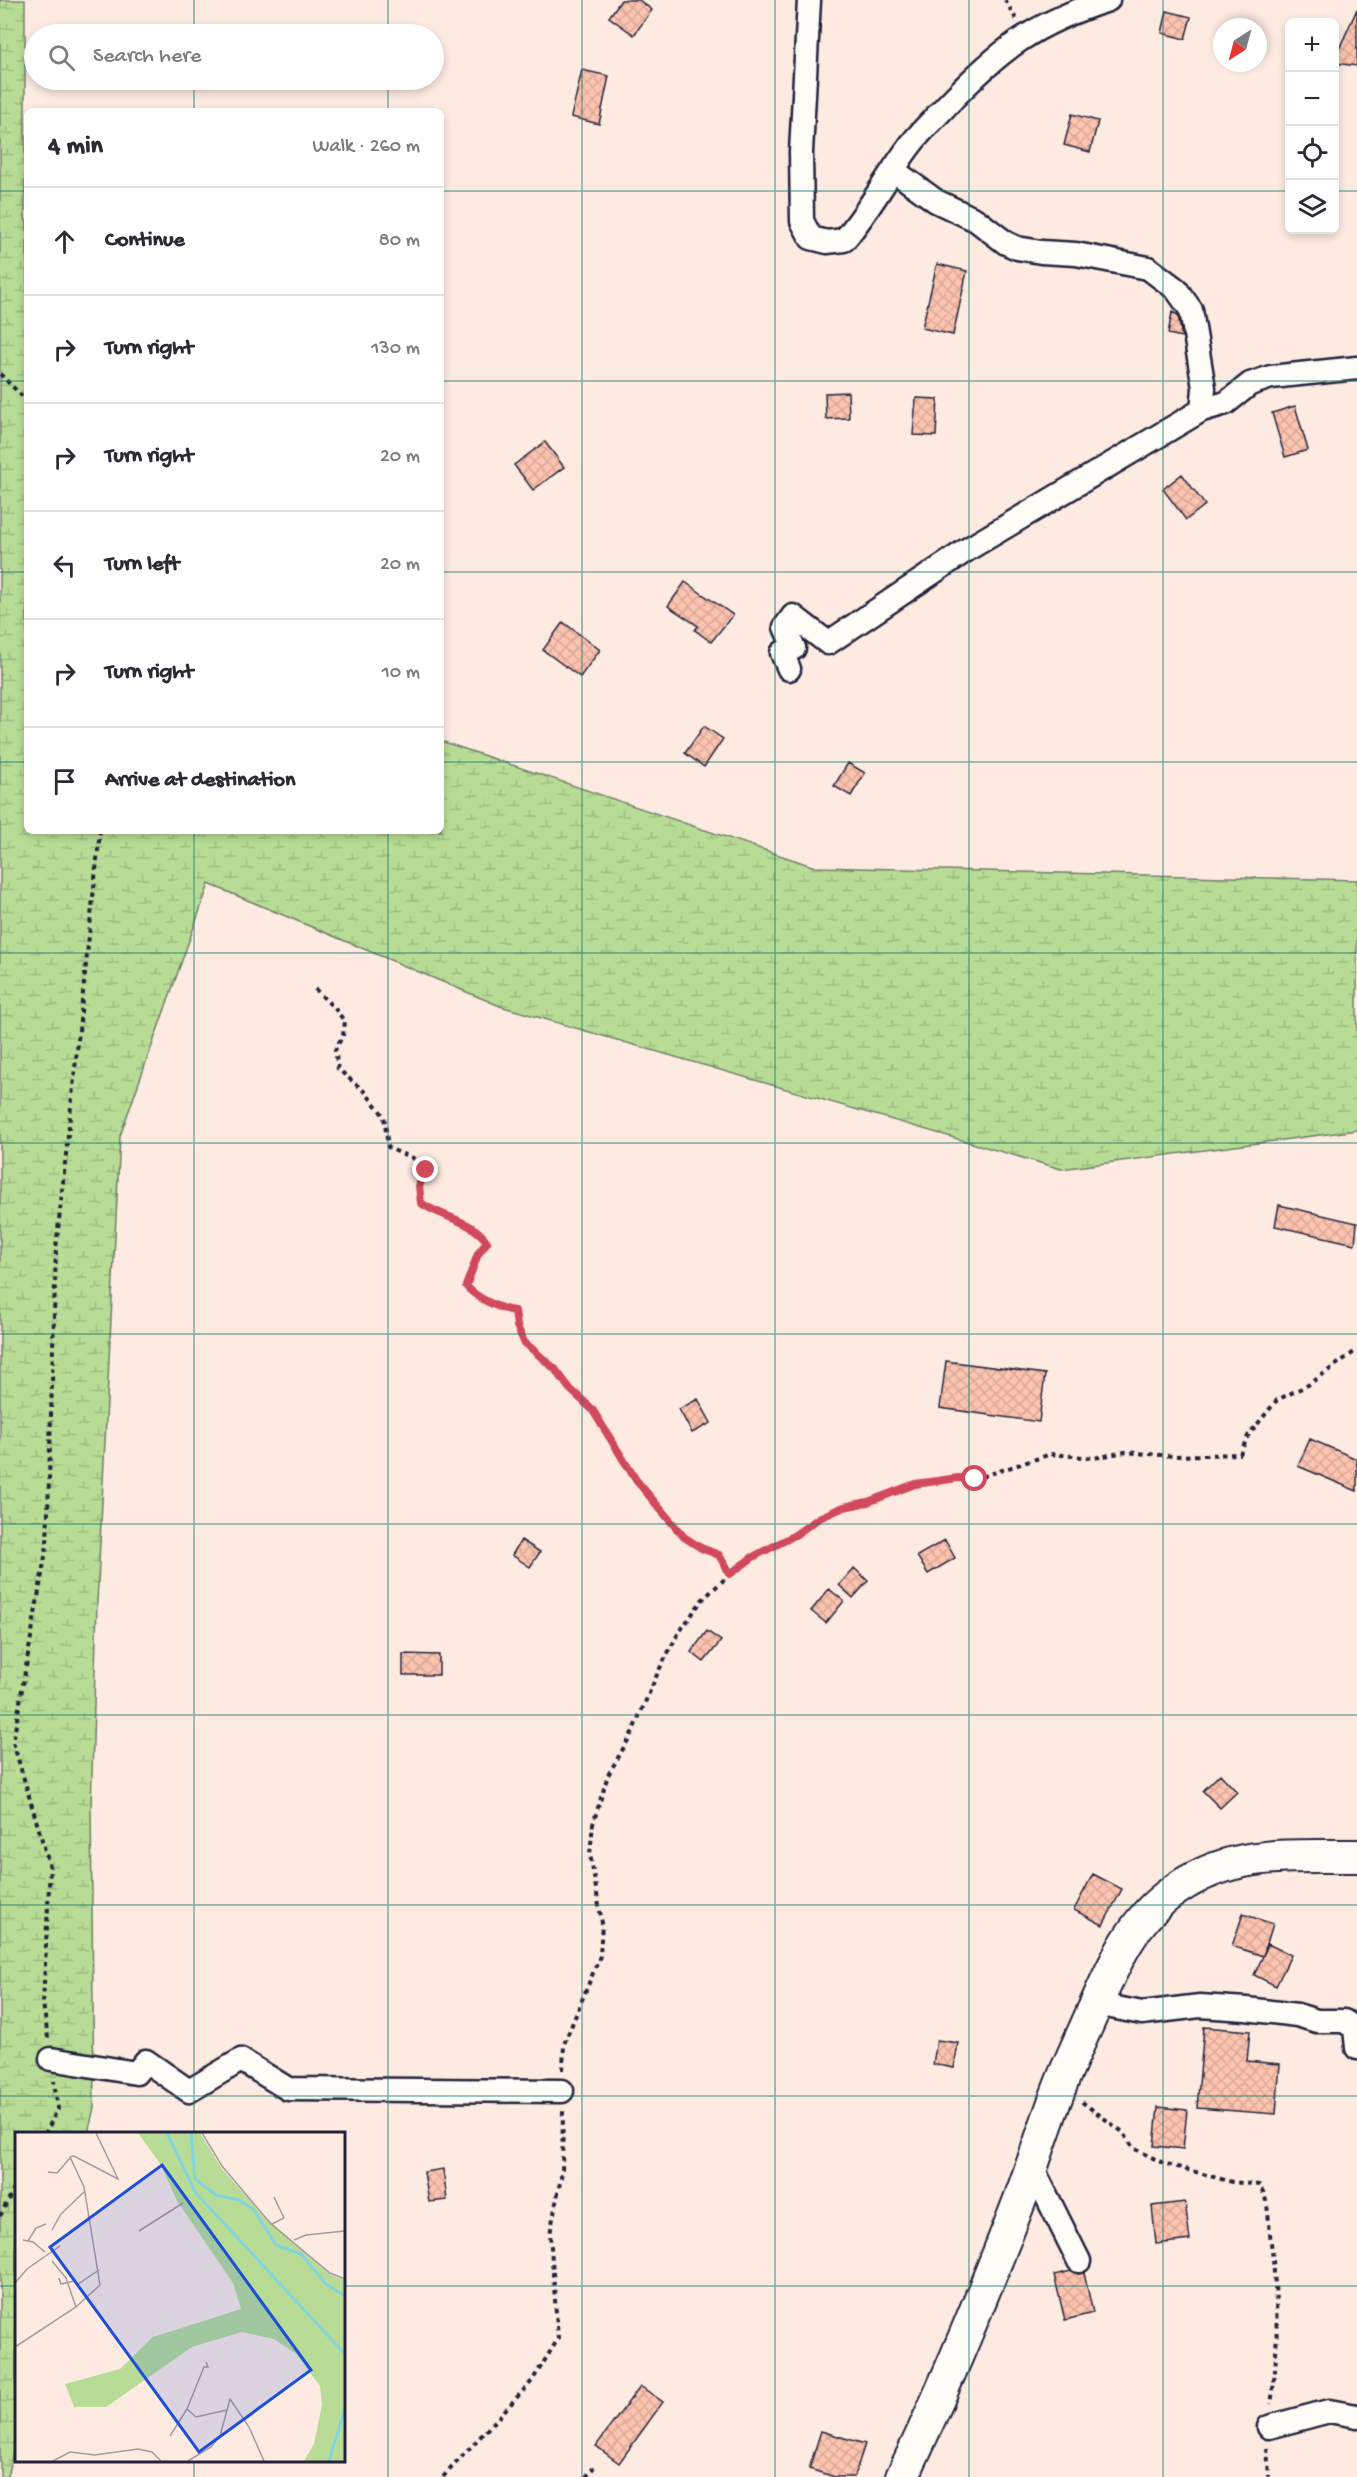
<!DOCTYPE html>
<html lang="en">
<head>
<meta charset="utf-8">
<style>
	:root { --surface:#fff; --page:#f2f2f3; --text:#2b2b33; --muted:#7c7c81; --line:#e1e1e2 }
	body { margin:0; font-family:"Gochi Hand",sans-serif; background:var(--page); color:var(--text) }
	.controls { position:absolute; right:18px; top:18px; display:grid; overflow:hidden; border-radius:9px; box-shadow:0 3px 9px #0003 }
	.controls button { width:54px; height:54px; display:grid; place-items:center; padding:0; border:0; border-bottom:2px solid var(--line); background:var(--surface); color:var(--text); font:30px sans-serif }
	.compass { position:absolute; left:1213px; top:18px; width:54px; height:54px; border-radius:50%; background:var(--surface); box-shadow:0 3px 9px #0003; rotate:216deg }
	.stop { position:absolute; width:18px; height:18px; margin:-14px; border:4px solid #d1495b; border-radius:50%; background:#fff }
	.stop.end { background:#d1495b; border-color:#fff; box-shadow:0 2px 6px #0008 }
	.list { margin:0; padding:0; list-style:none }
	h2 { display:flex; justify-content:space-between; align-items:center; height:78px; margin:0; padding:0 24px; font-size:26px }
	h2 small { font-size:20px; font-weight:400; color:var(--muted) }
	.list li { display:grid; grid-template-columns:39px 1fr auto; gap:18px; align-items:center; box-sizing:border-box; height:108px; padding:0 24px; border-top:2px solid var(--line) }
	.list b { display:block; font-size:22px; white-space:nowrap }
	.list em { font-size:20px; font-style:normal; color:var(--muted) }
	.icon { flex:none; width:33px; height:33px; fill:none; stroke:currentColor; stroke-width:2; stroke-linecap:round; stroke-linejoin:round }
	.map { position:relative; flex:none; width:1357px; height:2477px; overflow:hidden }
	.search { position:absolute; background:var(--surface); box-shadow:0 3px 9px #0003; left:24px; top:24px; width:420px; height:66px; display:flex; align-items:center; gap:15px; box-sizing:border-box; padding:0 21px; border-radius:33px; color:var(--muted); font-size:22px }
	.panel { position:absolute; background:var(--surface); box-shadow:0 3px 9px #0003; left:24px; top:108px; width:420px; height:726px; border-radius:9px }
	.map>svg:first-child { display:block }
	.wetland { fill:url(#wetland-marsh); stroke:#6d7f68; stroke-width:1.5 }
	.building { fill:url(#building-cross-hatch); stroke:#22223b; stroke-width:1.5 }
	.lines { fill:none; stroke-linecap:round; stroke-linejoin:round }
	.street-casing { stroke:#22223b; stroke-width:27 }
	.secondary-casing { stroke:#22223b; stroke-width:36 }
	.path { stroke:#22223b; stroke-width:4; stroke-dasharray:4.5 4.5; stroke-linecap:butt }
	.street { stroke:#fdfcf7; stroke-width:22 }
	.secondary { stroke:#fdfcf7; stroke-width:32 }
	.route { stroke:#d1495b; stroke-width:8 }
	.grid { fill:none; stroke:#0f766e; stroke-width:1.5; stroke-opacity:0.55 }
	.inset-river { fill:none; stroke:#83d4dc; stroke-width:3 }
	.inset-road { fill:none; stroke:#a59b9f; stroke-width:1.5 }
	.view { fill:#1d4ed8; fill-opacity:0.15; stroke:#1d4ed8; stroke-width:3 }
	.inset-edge { fill:none; stroke:#22223b; stroke-width:3 }
</style>
</head>
<body>
<div class="map">
<svg width="1357" height="2477" viewBox="0 0 1357 2477">
	<defs>
		<pattern id="wetland-marsh" width="20" height="14" patternUnits="userSpaceOnUse" patternTransform="scale(1.5)"><rect width="20" height="14" fill="#b8dc96"/><path d="M1 5h8M5 5V1M11 12h8M15 12V8" fill="none" stroke="#9ebc82"/></pattern>
		<pattern id="building-cross-hatch" width="8" height="8" patternUnits="userSpaceOnUse" patternTransform="scale(1.5)"><rect width="8" height="8" fill="#fcc4b0"/><path d="M0 0l8 8M0 8l8-8" fill="none" stroke="#d8a898"/></pattern>
	</defs>
	<rect width="100%" height="100%" fill="#fdebe2"/>
	<filter id="ink" filterUnits="userSpaceOnUse"><feTurbulence type="fractalNoise" baseFrequency=".0167" numOctaves="2"/><feDisplacementMap in="SourceGraphic" scale="12" xChannelSelector="R" yChannelSelector="G"/><feConvolveMatrix kernelMatrix="1 2 1 2 8 2 1 2 1" color-interpolation-filters="sRGB"/></filter>
	<g filter="url(#ink)">
		<path class="wetland" d="M0 0H25V218L27 223V831H441V741L815 867 1357 880V1130L1061 1169 500 1006 209 884 120 1136 97 1603 91 1808 94 2108 88 2133 16 2134V2438L7 2477H0Z"/>
		<path class="building" d="M621 0H639L652 10 634 35 609 17Z
			M1357 9V66L1335 63V58Z
			M1167 11 1191 17 1185 39 1162 33Z
			M582 70 609 76 599 124 571 117Z
			M1072 114 1098 121 1090 152 1064 145Z
			M937 264 967 271 953 335 922 328Z
			M1172 312 1178 315 1182 337 1168 334Z
			M848 392 849 418 826 419 825 393Z
			M916 398 938 399 936 436 913 435Z
			M1295 406 1308 450 1285 457 1272 413Z
			M545 442 564 467 533 490 514 465Z
			M1182 474 1205 505 1186 520 1163 489Z
			M685 582 733 615 711 642 695 630 698 626 668 606Z
			M563 622 600 650 580 677 543 650Z
			M704 726 723 739 704 767 685 753Z
			M848 763 865 773 851 796 834 786Z
			M1279 1205 1357 1223 1355 1244 1275 1226Z
			M946 1361 1045 1374 1039 1422 940 1408Z
			M698 1399 711 1423 692 1433 679 1409Z
			M1310 1439 1357 1459V1491L1298 1466Z
			M521 1540 540 1552 530 1567 512 1555Z
			M945 1540 955 1558 928 1574 917 1556Z
			M854 1568 868 1581 853 1598 839 1585Z
			M829 1589 844 1601 826 1623 811 1611Z
			M707 1631 721 1641 704 1662 691 1652Z
			M403 1654 439 1655V1675H403Z
			M1220 1774 1237 1792 1220 1808 1203 1791Z
			M1093 1874 1122 1889 1103 1925 1074 1910Z
			M1243 1914 1273 1924 1263 1956 1268 1944 1291 1955 1276 1986 1254 1975 1263 1956 1232 1946Z
			M1204 2027 1250 2031 1247 2061 1280 2064 1276 2114 1197 2108Z
			M937 2040 958 2043 954 2068 933 2064Z
			M1158 2107 1187 2110 1183 2149 1154 2146Z
			M443 2169 447 2200 429 2202 424 2172Z
			M1185 2202 1190 2240 1156 2244 1152 2206Z
			M1071 2271 1078 2274 1084 2273 1093 2313 1065 2320 1054 2275Z
			M640 2386 663 2402 619 2463 596 2446Z
			M821 2431 865 2444 854 2477H835L809 2469Z"/>
		<g class="lines">
			<defs>
				<path id="street" d="M809 0 801 152 802 221 811 238 827 242 844 240C870 210 888 174 912 143 922 130 935 118 946 106 999 50 1034 23 1108 0
					M893 170 936 201 976 220 1006 243 1017 248 1041 252 1076 254 1148 268 1176 289 1191 310 1204 388 1202 410 1226 403 1250 384 1271 377 1357 368
					M789 669 782 653 794 648 785 627 793 616 828 643 968 549 1202 410
					M1096 2004 1142 2013 1200 2006 1246 2009 1297 2015 1317 2021H1344L1355 2028 1357 2048
					M51 2059 136 2073 146 2061 189 2091 241 2060 288 2089 562 2091
					M1032 2167 1079 2261
					M1269 2427 1329 2411 1357 2416"/>
				<path id="secondary" d="M902 2477C945 2388 983 2295 1019 2202 1034 2162 1047 2119 1063 2079 1073 2055 1084 2032 1094 2009 1113 1967 1130 1924 1167 1896 1227 1849 1286 1857 1357 1856"/>
			</defs>
			<use href="#street" class="street-casing"/>
			<use href="#secondary" class="secondary-casing"/>
			<path class="path" d="M1005 0 1016 19
				M0 374 27 401
				M315 989 336 1010 345 1022 343 1035 335 1050 338 1069 365 1092 384 1116 388 1147C406 1158 411 1152 426 1170L419 1186 421 1203C442 1218 473 1220 487 1242L478 1254 466 1286C475 1297 501 1310 515 1311L517 1326 524 1342 555 1369 570 1389 592 1409 636 1481 684 1537 701 1548 719 1555 730 1574
				M48 2038 43 2003 50 1867 13 1742 47 1545 56 1249 100 831
				M563 2070 564 2044 600 1956 602 1923 590 1854 593 1824 608 1775 631 1735 659 1670 678 1634 702 1600 730 1574 753 1557 795 1535 819 1518 844 1507 868 1502 915 1484 958 1478 975 1479 1051 1454 1094 1458 1125 1452 1173 1456 1240 1454 1248 1436 1277 1400 1308 1385 1357 1350
				M1082 2102 1124 2133 1133 2148 1163 2163 1232 2182 1259 2185C1269 2199 1268 2217 1270 2234 1277 2291 1280 2347 1271 2404
				M45 2134 58 2109 54 2081
				M0 2216 16 2185
				M1267 2448 1269 2477
				M443 2477 532 2381 558 2339 550 2234 562 2172 563 2111
				M586 2477 594 2467"/>
			<use href="#street" class="street"/>
			<use href="#secondary" class="secondary"/>
		</g>
	</g>
	<g class="lines" filter="url(#ink)">
		<path class="route" d="M426 1170 419 1186 421 1203C442 1218 473 1220 487 1242L478 1254 466 1286C475 1297 501 1310 515 1311L517 1326 524 1342 555 1369 570 1389 592 1409 636 1480 684 1537 701 1548 719 1555 730 1574 753 1557 795 1535 819 1518 844 1507 868 1502 915 1484 958 1478 975 1479"/>
	</g>
	<path class="grid" d="M194 0V34M388 0V34M582 0V2477M775 0V2477M969 0V2477M1163 0V2477M194 80V111M388 80V111M0 191H27M441 191H1290M1334 191H1357M0 381H27M441 381H1357M0 572H27M441 572H1357M0 762H27M441 762H1357M194 831V2134M388 831V2477M0 953H1357M0 1143H1357M0 1334H1357M0 1524H1357M0 1715H1357M0 1905H1357M0 2096H1357M0 2286H16M344 2286H1357M194 2460V2477"/>
	<g transform="translate(15 2132)">
		<rect width="330" height="330" fill="#fdebe2"/>
		<path d="M123 1H185L207 37 247 82 316 143 330 148V329H289L299 312 307 273 305 254 281 222 259 207 227 200 177 215 91 275H59L50 252 105 237 138 205 226 177 218 151 162 69 146 33Z" fill="#b8dc96"/>
		<path class="inset-river" d="M152 1 180 60 330 222M176 1 180 47 201 63 224 68 239 78 261 113 286 122 311 152 330 164M314 329 330 276"/>
		<path class="inset-road" d="M187 1 207 34 256 92 315 141 330 147M33 40 42 41 55 26M257 92 269 86 259 65M37 98 46 82 69 60M124 99 168 71M8 108 18 110 30 120M279 108 291 103 330 99M13 109 21 96 31 92M37 129 51 146 61 175M44 146 46 152 59 149 63 152 84 138M0 151 12 137 45 114M0 215 61 175 85 153 69 55 55 25 59 24 103 47 81 1M172 277 189 235H193L191 230M155 304 172 277 181 285 212 278M38 329 55 320 80 323 123 317 137 320 146 329M173 329 196 315 205 304 215 267 234 295 249 329"/>
		<path class="view" d="M147 33 296 238 184 320 35 115Z"/>
		<rect width="330" height="330" class="inset-edge"/>
	</g>
</svg>
<div class="controls">
<button>+</button>
<button>−</button>
<button><svg class="icon" aria-label="locate" viewBox="0 0 24 24"><circle cx="12" cy="12" r="6"/><path d="M12 2v4M12 18v4M2 12h4M18 12h4"/></svg></button>
<button><svg class="icon" aria-label="layers" viewBox="0 0 24 24"><path d="M12 4l9 5-9 5-9-5zM3 14l9 5 9-5"/></svg></button>
</div>
<svg class="compass" viewBox="-18 -18 36 36"><path d="M0-13l5 13h-10z" fill="#e53935"/><path d="M0 13l5-13h-10z" fill="#7c7c81"/></svg>
<div class="stop" style="left:975px;top:1479px"></div>
<div class="stop end" style="left:426px;top:1170px"></div>
<div class="search"><svg class="icon" aria-label="search" viewBox="0 0 24 24"><circle cx="10" cy="10" r="6"/><path d="M15 15l6 6"/></svg>Search here</div>
<section class="panel">
<h2>4 min<small>Walk · 260 m</small></h2>
<ul class="list">
<li><svg class="icon" aria-label="ahead" viewBox="0 0 24 24"><path d="M12 20V5M6 11l6-6 6 6"/></svg><div><b>Continue</b></div><em>80 m</em></li>
<li><svg class="icon" aria-label="right" viewBox="0 0 24 24"><path d="M7 20v-9h11M14 6l5 5-5 5"/></svg><div><b>Turn right</b></div><em>130 m</em></li>
<li><svg class="icon" aria-label="right" viewBox="0 0 24 24"><path d="M7 20v-9h11M14 6l5 5-5 5"/></svg><div><b>Turn right</b></div><em>20 m</em></li>
<li><svg class="icon" aria-label="left" viewBox="0 0 24 24"><path d="M17 20v-9H6M10 6l-5 5 5 5"/></svg><div><b>Turn left</b></div><em>20 m</em></li>
<li><svg class="icon" aria-label="right" viewBox="0 0 24 24"><path d="M7 20v-9h11M14 6l5 5-5 5"/></svg><div><b>Turn right</b></div><em>10 m</em></li>
<li><svg class="icon" aria-label="arrive" viewBox="0 0 24 24"><path d="M6 21V4h12l-3 4 3 4H6"/></svg><div><b>Arrive at destination</b></div></li>
</ul>
</section>
</div>
</body>
</html>
